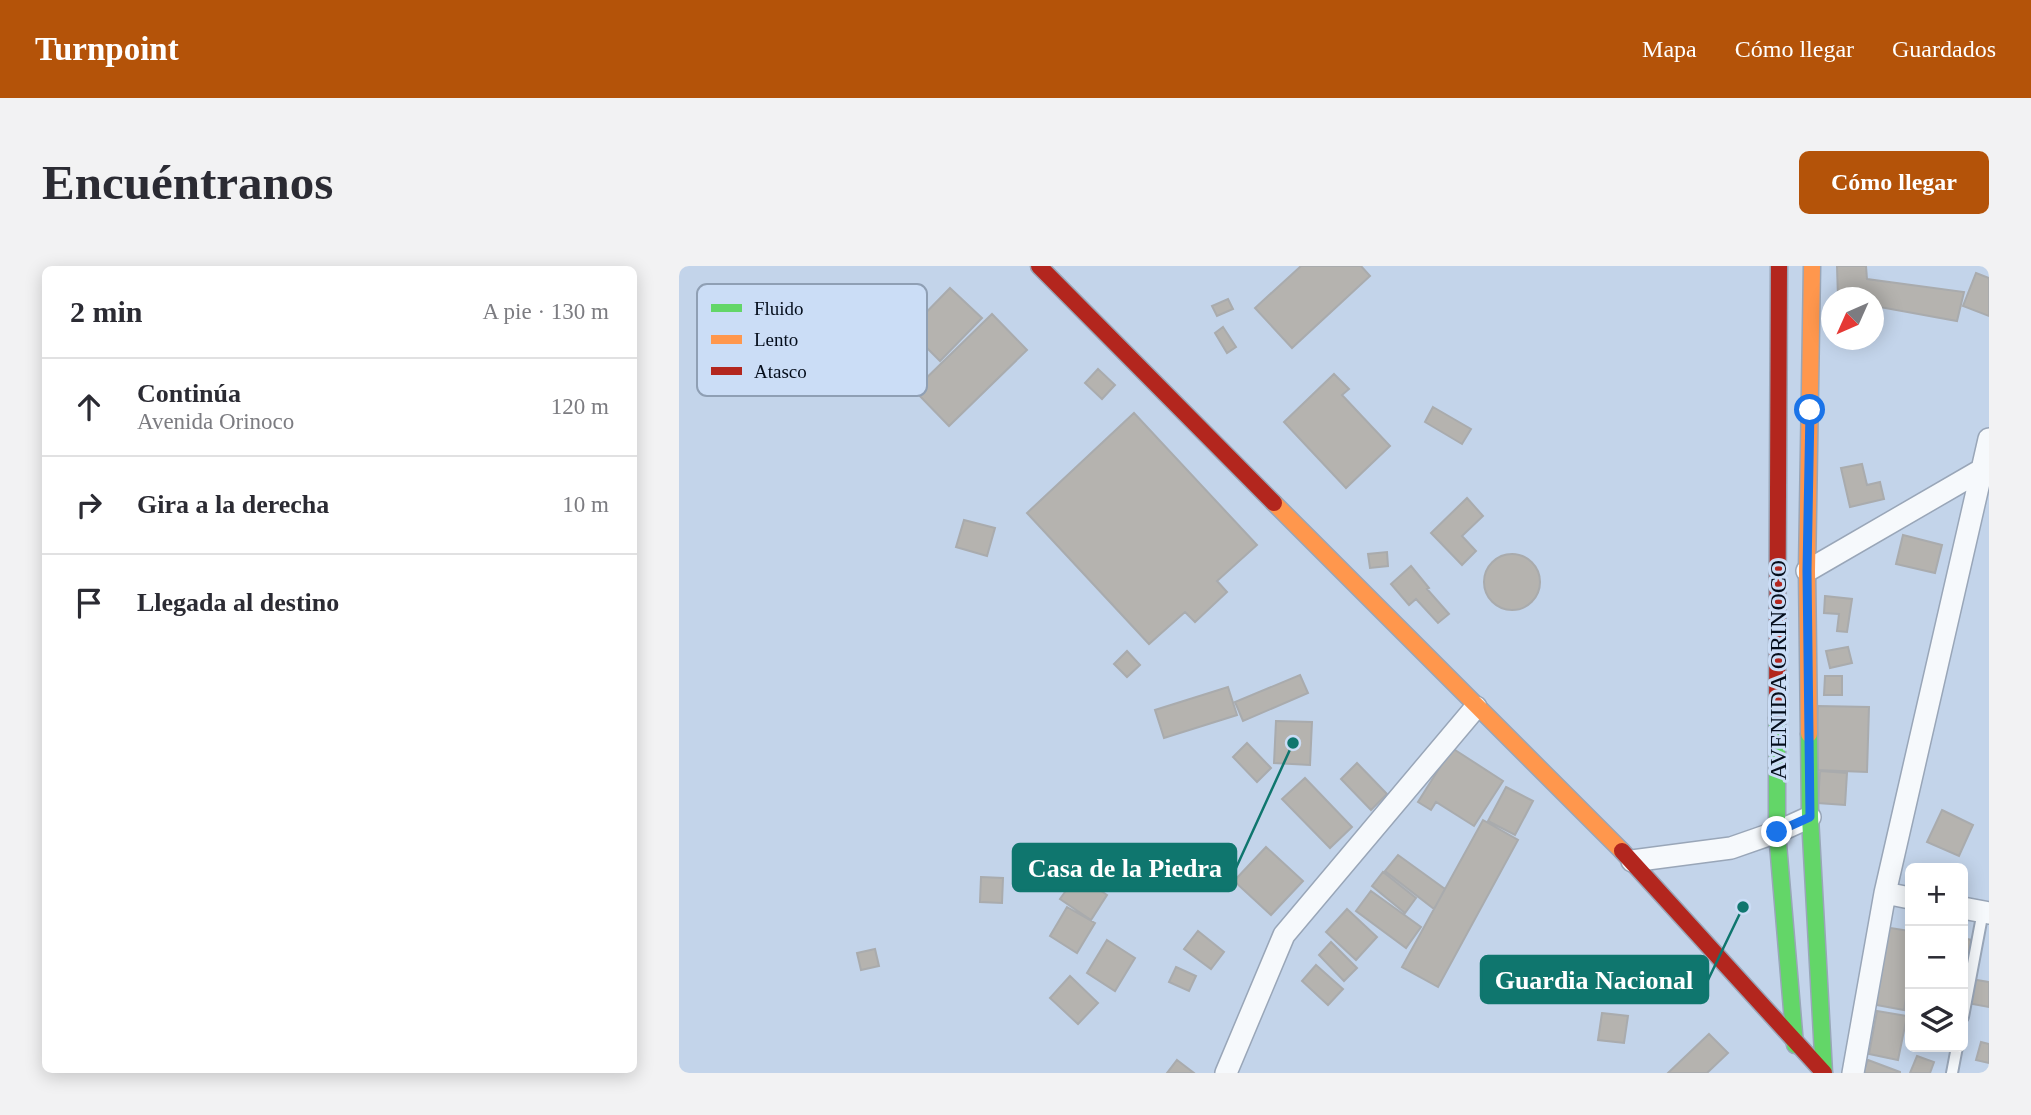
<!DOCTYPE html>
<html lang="es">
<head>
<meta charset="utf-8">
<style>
	:root { --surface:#fff; --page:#f2f2f3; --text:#2b2b33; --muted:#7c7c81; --line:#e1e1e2; --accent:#b45309 }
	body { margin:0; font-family:Georgia,serif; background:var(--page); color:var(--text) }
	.controls { position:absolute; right:21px; bottom:21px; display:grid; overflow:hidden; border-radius:10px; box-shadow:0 4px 18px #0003 }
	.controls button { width:63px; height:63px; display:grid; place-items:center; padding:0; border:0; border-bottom:2px solid var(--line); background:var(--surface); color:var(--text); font:35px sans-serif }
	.compass { position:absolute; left:1142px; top:21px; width:63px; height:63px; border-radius:50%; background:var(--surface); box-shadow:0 4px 18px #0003; rotate:225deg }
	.stop { position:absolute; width:21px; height:21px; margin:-16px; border:5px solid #1a73e8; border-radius:50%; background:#fff }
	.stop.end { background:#1a73e8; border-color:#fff; box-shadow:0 2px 7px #0008 }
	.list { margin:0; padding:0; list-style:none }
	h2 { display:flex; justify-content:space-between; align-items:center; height:91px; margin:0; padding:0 28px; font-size:30px }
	h2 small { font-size:23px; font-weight:400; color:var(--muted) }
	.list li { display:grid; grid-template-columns:46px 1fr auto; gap:21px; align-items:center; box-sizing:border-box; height:98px; padding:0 28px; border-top:2px solid var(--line) }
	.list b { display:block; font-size:26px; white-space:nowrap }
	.list p { margin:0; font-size:23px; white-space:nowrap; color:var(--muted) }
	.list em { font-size:23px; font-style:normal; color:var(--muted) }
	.icon { flex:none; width:38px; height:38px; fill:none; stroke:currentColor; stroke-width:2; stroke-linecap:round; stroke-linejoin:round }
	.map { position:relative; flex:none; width:1310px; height:807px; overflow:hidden; border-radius:10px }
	header { display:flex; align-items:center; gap:42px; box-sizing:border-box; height:98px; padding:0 35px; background:var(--accent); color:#fff }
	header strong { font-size:33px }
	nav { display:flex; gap:38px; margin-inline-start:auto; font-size:24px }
	.intro { display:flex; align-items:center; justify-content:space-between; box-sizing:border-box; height:168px; padding:0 42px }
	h1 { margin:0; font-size:49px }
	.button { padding:18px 32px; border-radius:10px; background:var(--accent); color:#fff; font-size:24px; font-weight:700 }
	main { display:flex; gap:42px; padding:0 42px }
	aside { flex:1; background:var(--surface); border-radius:10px; box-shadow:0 4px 18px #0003 }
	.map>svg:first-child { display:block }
	.building { fill:#b5b3af; stroke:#a9abad; stroke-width:2 }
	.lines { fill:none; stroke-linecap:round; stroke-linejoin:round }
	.lane-casing { stroke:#99a6b8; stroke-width:14 }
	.street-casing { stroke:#99a6b8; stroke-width:24 }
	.fast-casing { stroke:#99a6b8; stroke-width:19 }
	.slow-casing { stroke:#99a6b8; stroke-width:19 }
	.jam-casing { stroke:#99a6b8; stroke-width:19 }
	.lane { stroke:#f6f9fc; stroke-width:10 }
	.street { stroke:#f6f9fc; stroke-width:21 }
	.fast { stroke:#63d668; stroke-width:16 }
	.slow { stroke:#ff974d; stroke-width:16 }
	.jam { stroke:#b3261e; stroke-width:16 }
	.route { stroke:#1a73e8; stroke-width:9 }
	.labels { text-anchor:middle; stroke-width:6; stroke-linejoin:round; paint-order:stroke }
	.street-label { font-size:24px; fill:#040d1b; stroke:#cbddf6 }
	.key { fill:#cbddf6; stroke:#8f9fb4; stroke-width:2 }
	.key-label { font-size:19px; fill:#040d1b }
	.leader { fill:none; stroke:#0f766e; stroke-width:2.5 }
	.callout-dot { fill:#0f766e; stroke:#cbddf6; stroke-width:2.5 }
	.callout { fill:#0f766e; stroke:#0f766e; stroke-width:2.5 }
	.callout-label { font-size:26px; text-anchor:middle; font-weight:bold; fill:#fff }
</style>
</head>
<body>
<header>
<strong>Turnpoint</strong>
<nav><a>Mapa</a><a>Cómo llegar</a><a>Guardados</a></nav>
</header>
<div class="intro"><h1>Encuéntranos</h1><a class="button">Cómo llegar</a></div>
<main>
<aside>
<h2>2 min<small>A pie · 130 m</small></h2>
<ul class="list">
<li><svg class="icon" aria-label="ahead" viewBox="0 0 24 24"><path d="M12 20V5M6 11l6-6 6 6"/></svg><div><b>Continúa</b><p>Avenida Orinoco</p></div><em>120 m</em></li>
<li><svg class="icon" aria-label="right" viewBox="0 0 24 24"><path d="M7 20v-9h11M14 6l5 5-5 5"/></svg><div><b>Gira a la derecha</b></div><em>10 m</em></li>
<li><svg class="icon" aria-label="arrive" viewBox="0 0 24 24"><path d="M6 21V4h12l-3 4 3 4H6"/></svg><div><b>Llegada al destino</b></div></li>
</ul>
</aside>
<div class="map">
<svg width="1310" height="807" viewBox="0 0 1310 807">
	<rect width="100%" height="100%" fill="#c3d4ea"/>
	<path class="building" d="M622 0H682L691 10 613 82 576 42Z
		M1158 0H1187L1188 13 1285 26 1278 55 1195 40V32H1159Z
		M1297 7 1310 12V50L1284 40Z
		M271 22 303 52 261 95 230 64Z
		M549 33 554 43 538 50 533 40Z
		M313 48 348 84 270 160 235 124Z
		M544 61 557 81 548 87 536 67Z
		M419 103 436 119 423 133 406 117Z
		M655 108 670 123 663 129 711 180 667 222 605 156Z
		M754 141 792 163 783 178 746 156Z
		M455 147 578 279 538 315 548 326 516 356 506 346 470 378 348 247Z
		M1183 198 1188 219 1201 216 1205 233 1171 241 1162 202Z
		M788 232 804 250 783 270 797 285 783 299 752 267Z
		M285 254 316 262 308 290 277 281Z
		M1224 269 1263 279 1256 307 1217 298Z
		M708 286 709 300 691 302 689 288Z
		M805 316a28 28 0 1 1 56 0a28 28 0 1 1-56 0Z
		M732 300 750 322 748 323 770 348 759 357 737 333 730 339 712 318Z
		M1146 330 1173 333 1168 366 1158 365 1160 348 1145 347Z
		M1169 381 1173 397 1151 402 1147 385Z
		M448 385 461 399 448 411 435 398Z
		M621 409 629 427 564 455 556 436Z
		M1146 410H1163V429H1145Z
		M549 421 558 449 485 472 476 444Z
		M1139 440 1190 441 1188 506 1137 504Z
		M597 455 633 456 631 499 595 497Z
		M568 477 592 502 578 516 554 491Z
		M773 482 824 515 795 560 757 536 752 544 739 536Z
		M678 497 708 528 692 544 662 513Z
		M1141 505 1168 507 1166 539 1139 537Z
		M626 512 673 561 651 582 603 533Z
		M827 521 854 535 836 569 809 555Z
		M1263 544 1294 559 1280 590 1248 576Z
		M804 554 839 574 759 721 723 701Z
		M587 581 624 615 592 649 555 615Z
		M719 589 766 623 755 643 706 605Z
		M704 606 737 632 726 647 693 620Z
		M398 609 428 629 412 654 381 633Z
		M302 611 324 612 323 637 301 636Z
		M692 625 742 661 727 682 677 645Z
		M388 641 416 657 398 687 371 670Z
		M668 643 698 671 677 694 647 666Z
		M1205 661 1231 665V709L1225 744 1192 738Z
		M519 665 545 686 532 703 505 683Z
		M1284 672 1293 674 1288 708 1284 707Z
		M428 674 456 692 436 725 408 707Z
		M652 676 678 702 665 715 640 689Z
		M196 683 200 700 182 704 178 687Z
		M637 699 664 723 649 739 623 715Z
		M497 701 517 710 510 725 490 716Z
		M391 710 419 737 399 758 371 732Z
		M1292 713 1310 716V741L1288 737Z
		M1198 745 1228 750 1219 794 1190 788Z
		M923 747 949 750 945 777 919 774Z
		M1030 768 1049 787 1028 807H989Z
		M1302 776 1310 778V797L1297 794Z
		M1238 790 1255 796 1251 807H1231Z
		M498 794 515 807H488Z
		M1189 794 1221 806V807H1184Z"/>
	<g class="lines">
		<defs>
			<path id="lane" d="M1284 751 1304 645
				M1273 807 1278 781"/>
			<path id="street" d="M1128 305 1304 203 1310 205
				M953 595 1052 582 1098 566 1131 551
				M1206 627 1231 632
				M1284 642 1310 647
				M547 807 605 669 797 441
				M1174 807 1206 627 1310 173"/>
			<path id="fast" d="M1098 452V566L1116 779
				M1130 468 1131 551 1145 807"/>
			<path id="slow" d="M595 237 943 585
				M1130 468 1128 305 1133 0"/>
			<path id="jam" d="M360 0 595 237
				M1098 452 1100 0
				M943 585 1145 807"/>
		</defs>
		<use href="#lane" class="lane-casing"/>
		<use href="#street" class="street-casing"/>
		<use href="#fast" class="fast-casing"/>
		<use href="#slow" class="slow-casing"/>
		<use href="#jam" class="jam-casing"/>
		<use href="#lane" class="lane"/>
		<use href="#street" class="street"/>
		<use href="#fast" class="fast"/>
		<use href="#slow" class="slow"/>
		<use href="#jam" class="jam"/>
	</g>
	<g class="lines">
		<path class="route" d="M1098 566 1131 551 1128 305 1131 144"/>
	</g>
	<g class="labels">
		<g class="street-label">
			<text transform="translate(1099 404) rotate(-90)" y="8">AVENIDA ORINOCO</text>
		</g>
	</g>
	<rect x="18" y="18" width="230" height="112" rx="10" class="key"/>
	<rect x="32" y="38" width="31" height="8" fill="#63d668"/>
	<rect x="32" y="69" width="31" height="9" fill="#ff974d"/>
	<rect x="32" y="101" width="31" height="8" fill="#b3261e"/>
	<g class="key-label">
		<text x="75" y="49">Fluido</text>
		<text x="75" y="80">Lento</text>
		<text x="75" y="112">Atasco</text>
	</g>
	<path class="leader" d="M614 477L557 602M1064 641L1029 714"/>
	<g class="callout-dot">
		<circle cx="614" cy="477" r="7"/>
		<circle cx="1064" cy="641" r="7"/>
	</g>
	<g class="callout">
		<rect x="334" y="578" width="223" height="47" rx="7"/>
		<rect x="802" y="690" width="227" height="47" rx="7"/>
	</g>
	<g class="callout-label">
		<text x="446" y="611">Casa de la Piedra</text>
		<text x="915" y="723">Guardia Nacional</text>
	</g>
</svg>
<div class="controls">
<button>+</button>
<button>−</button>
<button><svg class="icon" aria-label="layers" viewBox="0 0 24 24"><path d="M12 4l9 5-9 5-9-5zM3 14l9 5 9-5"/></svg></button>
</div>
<svg class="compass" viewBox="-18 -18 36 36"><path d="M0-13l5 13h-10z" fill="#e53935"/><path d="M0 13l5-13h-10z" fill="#7c7c81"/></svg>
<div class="stop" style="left:1131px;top:144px"></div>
<div class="stop end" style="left:1098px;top:566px"></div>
</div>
</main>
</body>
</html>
